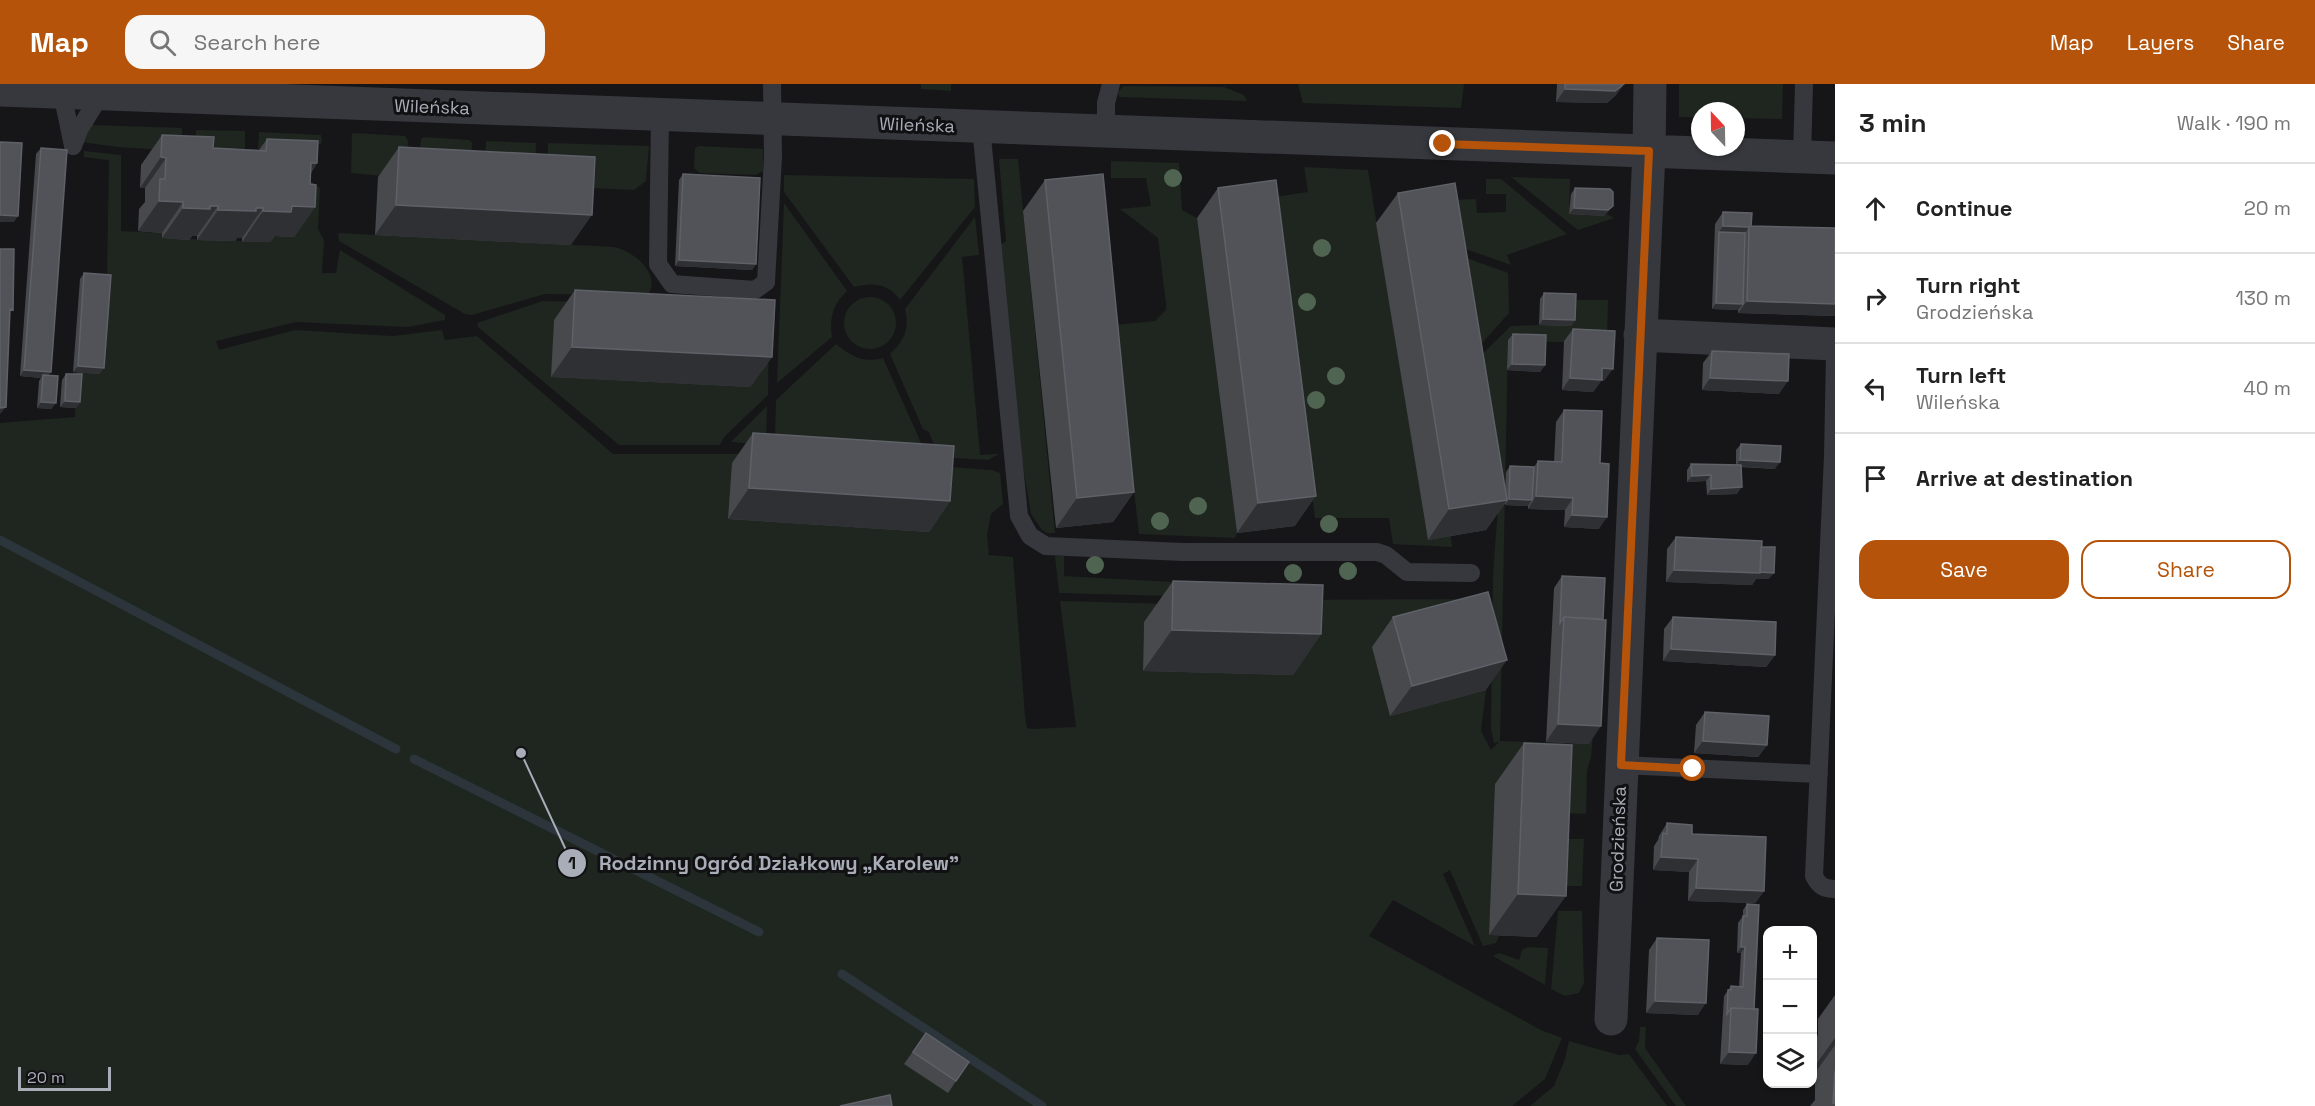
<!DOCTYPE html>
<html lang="en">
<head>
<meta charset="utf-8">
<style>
	:root { --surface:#fff; --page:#f6f6f6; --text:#222; --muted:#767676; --line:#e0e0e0; --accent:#b45309 }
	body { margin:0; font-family:"Space Grotesk",sans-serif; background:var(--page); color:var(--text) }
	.controls { position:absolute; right:18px; bottom:18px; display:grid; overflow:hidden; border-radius:12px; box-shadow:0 2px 4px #0004 }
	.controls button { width:54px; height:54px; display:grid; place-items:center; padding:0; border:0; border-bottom:2px solid var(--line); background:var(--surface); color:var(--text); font:30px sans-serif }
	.compass { position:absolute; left:1691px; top:18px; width:54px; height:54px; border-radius:50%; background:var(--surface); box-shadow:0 2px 4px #0004; rotate:338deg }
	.scale { position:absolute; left:18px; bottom:15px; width:93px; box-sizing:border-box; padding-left:6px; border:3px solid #a8adb8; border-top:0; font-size:16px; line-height:21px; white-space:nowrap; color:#a8adb8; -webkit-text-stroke:4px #111113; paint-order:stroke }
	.stop { position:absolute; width:18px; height:18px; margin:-14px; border:4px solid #b45309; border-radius:50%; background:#fff }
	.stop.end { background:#b45309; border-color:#fff; box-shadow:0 2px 6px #0008 }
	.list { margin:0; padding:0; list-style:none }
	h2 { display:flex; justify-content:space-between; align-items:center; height:78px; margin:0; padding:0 24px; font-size:26px }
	h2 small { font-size:20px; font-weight:400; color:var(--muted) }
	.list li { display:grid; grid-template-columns:39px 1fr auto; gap:18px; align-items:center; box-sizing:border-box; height:90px; padding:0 24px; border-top:2px solid var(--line) }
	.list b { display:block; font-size:22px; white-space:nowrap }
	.list p { margin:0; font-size:20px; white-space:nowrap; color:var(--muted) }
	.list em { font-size:20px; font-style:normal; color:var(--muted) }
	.actions { display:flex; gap:12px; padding:18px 24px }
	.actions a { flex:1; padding:14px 0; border:2px solid var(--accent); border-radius:18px; text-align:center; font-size:21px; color:var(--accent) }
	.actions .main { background:var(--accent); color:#fff }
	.icon { flex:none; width:33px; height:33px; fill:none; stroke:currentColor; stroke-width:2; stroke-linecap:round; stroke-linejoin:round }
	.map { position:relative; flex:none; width:1835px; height:1022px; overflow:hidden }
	header { display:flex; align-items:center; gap:36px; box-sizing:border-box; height:84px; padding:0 30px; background:var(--accent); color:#fff }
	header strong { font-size:28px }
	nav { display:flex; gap:33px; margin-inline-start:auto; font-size:21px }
	.search { width:420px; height:54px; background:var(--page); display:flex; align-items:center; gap:15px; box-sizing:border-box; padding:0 21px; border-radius:18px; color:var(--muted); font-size:22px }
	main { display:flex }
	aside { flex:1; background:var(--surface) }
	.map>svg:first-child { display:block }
	.green { fill:#1e261f }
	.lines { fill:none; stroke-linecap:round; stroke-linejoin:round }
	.stream { stroke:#2c353c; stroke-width:9 }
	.service { stroke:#37383d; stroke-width:18 }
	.minor { stroke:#37383d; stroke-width:33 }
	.tree { fill:#506452 }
	.wall { fill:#47494d }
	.shaded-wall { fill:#2f3033 }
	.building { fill:#525359; stroke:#5f6168; stroke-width:1.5 }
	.route { stroke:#b45309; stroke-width:8 }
	.labels { text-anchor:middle; stroke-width:6; stroke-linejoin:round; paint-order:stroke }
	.street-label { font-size:18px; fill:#a8adb8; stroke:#111113 }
	.leader { fill:none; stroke:#a8adb8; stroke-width:2 }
	.callout-dot { fill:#a8adb8; stroke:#111113; stroke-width:2 }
	.mark-label { font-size:18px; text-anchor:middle; font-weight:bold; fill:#111 }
	.callout-label { font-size:20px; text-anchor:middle; font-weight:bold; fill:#a8adb8; stroke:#111113; stroke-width:6; stroke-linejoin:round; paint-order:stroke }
</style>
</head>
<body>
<header>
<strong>Map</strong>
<div class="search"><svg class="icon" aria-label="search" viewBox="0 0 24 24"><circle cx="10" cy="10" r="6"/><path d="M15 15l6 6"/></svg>Search here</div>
<nav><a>Map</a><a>Layers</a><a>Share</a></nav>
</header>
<main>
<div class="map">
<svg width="1835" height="1022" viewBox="0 0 1835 1022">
	<rect width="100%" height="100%" fill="#161618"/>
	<path class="green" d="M921 0H951V7L921 5Z
		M1298 0H1464L1461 24 1303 19Z
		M1679 0H1783L1782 35 1736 34V27H1700V33H1679Z
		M1123 2 1224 3 1244 11 1247 17 1119 13 1118 8Z
		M92 41 182 44V67L117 63 81 58Z
		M196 46 245 47V67L195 66Z
		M259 48 321 51 322 59 293 73 288 68 258 65Z
		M352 49 405 52 408 57 406 94 351 89Z
		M424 53 469 56 472 58 471 98 418 95 421 55Z
		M486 57 536 59 535 101 483 98Z
		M548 59 649 62 646 97 634 106 547 102Z
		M698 62 763 65V87L756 91 700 89 694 84 695 65Z
		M84 67 121 71V147L162 149V154L270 158 297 88 320 104 318 145 324 156 322 189H336L340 166 445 231V236L408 243 296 238 216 257 219 266 295 246 393 252 442 246 445 256 477 252 613 370H760L992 386 1000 389 1003 420 991 430 987 451 989 471 1013 473 1025 632 1027 644 1032 645 1076 643 1060 517 1169 520 1144 538 1143 587 1292 591 1268 516 1483 515 1486 606 1481 647 1491 666 1499 658 1494 659 1491 645 1493 491 1499 409 1477 275 1511 242 1539 241 1572 216H1608L1607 259 1508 257 1500 657 1588 660 1594 640 1591 673 1587 687 1586 730 1542 728 1496 700 1489 851 1499 852 1496 859 1483 862 1450 786 1443 790 1475 862 1393 816 1369 852 1541 946 1562 954 1545 995 1512 1022H0V339L75 333 76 289H100L107 197 109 76 84 73Z
		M999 75H1018L1055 449H1047L1042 446 1031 430 1021 370 998 163 1006 157Z
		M1111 77 1179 79 1182 126 1197 134 1237 449 1235 454 1139 450 1115 241 1155 237 1166 226V220L1158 154 1120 125 1151 122 1146 94H1111Z
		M1304 83 1368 86 1428 455 1451 452 1452 463 1393 460 1389 434H1315L1274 113 1308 108Z
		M784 91 974 95 975 123 900 216C889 200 873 198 854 203L784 108Z
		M1511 93 1570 95 1569 130 1604 132 1607 130 1614 134 1578 146Z
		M1486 95H1501L1567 150 1507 171 1511 181 1460 163 1452 116 1476 115 1477 129 1506 128V110H1486Z
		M784 119 847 207C833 220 829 234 832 253L777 299Z
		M975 133 979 171 962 173 980 371 999 370 988 376 939 373 929 348 923 345 890 270C904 257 910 244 905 225Z
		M338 149 614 163C633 167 660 188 649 209L643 211 545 210 472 231 465 230 339 157Z
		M1461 172 1508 189 1509 229 1475 267Z
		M844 239a26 26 0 1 1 52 0a26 26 0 1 1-52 0Z
		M543 217 583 218 584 237 554 236 552 293 750 303 769 231 768 311 725 352 720 361H619L478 243 477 239Z
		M836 260C852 273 863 279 883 274L927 372 775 356 776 316Z
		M767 322 766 361 731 358Z
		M1055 472H1064V492L1172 498 1171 512 1059 509Z
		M1561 755H1584L1582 802H1560Z
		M1558 827H1582L1584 899 1579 909 1565 912 1551 905Z
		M1528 863 1548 864 1545 901 1493 872 1499 869 1519 876 1522 866Z
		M1640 943H1646L1645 964 1686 1022H1676L1635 965 1639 957Z
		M1569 957 1619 971 1629 970 1667 1022H1530L1554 1002 1565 975Z"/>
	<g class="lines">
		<path class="stream" d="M0 456 396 665
			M414 675 759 848
			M842 890 1042 1022"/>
		<path class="service" d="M62 9 73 62
			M660 31 658 180 672 200 755 206 766 198 773 73 772 0
			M981 43 1019 432 1030 452 1046 462 1183 468H1377L1386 471 1407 488 1471 489
			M1106 48V19L1111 0
			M73 62 79 46 101 10
			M1802 73 1804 0
			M1835 270 1833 372 1814 792C1819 802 1824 805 1835 805
			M1621 681 1819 690"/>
		<path class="minor" d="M0 6 1835 74
			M1640 251 1835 260
			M1611 935 1649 67 1650 0"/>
	</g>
	<g class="tree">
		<circle cx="1173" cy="94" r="9"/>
		<circle cx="1322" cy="164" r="9"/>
		<circle cx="1307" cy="218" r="9"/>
		<circle cx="1336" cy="292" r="9"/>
		<circle cx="1316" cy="316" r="9"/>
		<circle cx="1198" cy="422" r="9"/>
		<circle cx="1160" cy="437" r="9"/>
		<circle cx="1329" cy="440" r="9"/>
		<circle cx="1095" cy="481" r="9"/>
		<circle cx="1348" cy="487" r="9"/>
		<circle cx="1293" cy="489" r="9"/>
	</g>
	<path class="wall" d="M1557 0H1624L1616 11 1607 19 1556 18Z
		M162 51 213 64 259 66 267 55 317 79 311 89 310 100 315 123 294 153 275 152 270 158H242V154H237L235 157 197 156V152H192L189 156 162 154V149L138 147 139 125 145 118V104H140L141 81Z
		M399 63 571 161 375 151 378 93Z
		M41 64 51 288 48 291 56 319 51 325 37 324 39 297 41 294 20 292 36 70Z
		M683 90 756 180 752 186 675 182 679 96Z
		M1045 96 1134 408 1113 438 1056 444 1023 127Z
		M1218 104 1295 442 1237 449 1197 134Z
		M1575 104 1613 122 1604 132 1569 130 1571 110Z
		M1398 109 1505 406 1506 388 1510 382 1534 383 1538 377 1554 378 1556 338 1564 326 1600 379 1599 445 1564 443 1565 426 1528 425V422L1505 421V419L1486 446 1428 456 1376 139Z
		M1723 128 1751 142 1835 144V232L1738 229V226L1712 225 1715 140Z
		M84 189 100 290 73 288 80 195Z
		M575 206 772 273 750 303 551 293 554 236Z
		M1544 209 1575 236 1571 242 1539 241 1540 215Z
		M1573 245 1604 297H1601L1593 308 1562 306 1564 257Z
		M1513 250 1545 281 1540 288 1507 286 1508 256Z
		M1712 267 1779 310 1702 306 1703 279Z
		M66 290 80 318 76 324 60 323 62 296Z
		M753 349 950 417 929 448 728 435 732 379Z
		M1741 360 1775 385 1741 383 1737 410 1707 411 1706 397 1687 398V386L1691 380 1736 381V366Z
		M1676 453 1761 463 1769 495H1756L1752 501 1666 498 1667 465Z
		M1562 492 1589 660 1546 658 1554 504Z
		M1173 497 1321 550 1293 591 1143 587 1144 538Z
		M1393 533 1486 606 1390 632 1372 563Z
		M1673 533 1775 571 1766 583 1663 577 1664 545Z
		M1705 628 1767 661 1758 673 1694 669 1696 641Z
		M1524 659 1537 853 1489 851 1495 700Z
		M1667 739 1692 750 1764 807 1755 819 1688 817 1689 788 1653 786 1654 762 1658 756 1659 752Z
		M1747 820 1748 981 1720 980 1724 912 1731 902 1739 903 1741 869H1737L1738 839 1743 832V826Z
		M1657 854 1698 931 1646 929 1649 866Z
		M1835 911V1022H1810L1815 1016V989H1812V958L1818 951V935Z
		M926 949 969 978 948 1009 904 980Z"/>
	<path class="shaded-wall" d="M1624 0 1616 11 1607 19 1556 18 1565 5Z
		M161 73 166 74 145 104H140Z
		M311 79H317L296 110Z
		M159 117 183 118 162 149 138 147Z
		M396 121 592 131 571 161 375 151Z
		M210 122H218L197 152H192L189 156 162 154 183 124Z
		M292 122 315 123 294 153 275 152 270 158H242L263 127Z
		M1613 122 1604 132 1569 130 1574 124Z
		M256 124H263L242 154H237L235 157 197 156 218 126Z
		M0 131 18 132 14 138H0Z
		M1723 142 1749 143 1741 155 1719 148Z
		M679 176 756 180 752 186 675 182Z
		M1747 217 1835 220V232L1738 229Z
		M1716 219 1743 220 1738 226 1712 225Z
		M1543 235 1575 236 1571 242 1539 241Z
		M572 263 772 273 750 303 551 293Z
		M1512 280 1545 281 1540 288 1507 286Z
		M78 282 104 284 100 290 73 288Z
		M1602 284 1613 285 1604 297H1601L1593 308 1562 306 1570 294Z
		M24 286 51 288 46 294 43 291 41 294 20 292Z
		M1710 294 1788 297 1779 310 1702 306Z
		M65 317 80 318 76 324 60 323Z
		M41 318 56 319 51 325 37 324Z
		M6 323 1 329 0 330V324Z
		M1740 376 1780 378 1775 385 1736 382Z
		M1711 391 1706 397 1687 398 1692 392Z
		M1742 403 1737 410 1707 411 1711 405Z
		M749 404 950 417 929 448 728 435Z
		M1134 408 1113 438 1056 444 1077 414Z
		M1316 412 1295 442 1237 449 1258 419Z
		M1536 412 1573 414 1565 426 1528 425Z
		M1509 415 1532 416 1528 422 1505 421Z
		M1507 416 1486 446 1428 456 1449 425Z
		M1572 431 1607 433 1599 445 1564 443Z
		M1674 486 1756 488 1774 489 1769 495H1756L1752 501 1666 498Z
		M1172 546 1321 550 1293 591 1143 587Z
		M1671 565 1775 571 1766 583 1663 577Z
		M1507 576 1486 606 1390 632 1412 602Z
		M1558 640 1601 642 1589 660 1546 658Z
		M1703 657 1767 661 1758 673 1694 669Z
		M1661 773 1698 775 1689 788 1653 786Z
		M1696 804 1764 807 1755 819 1688 817Z
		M1518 810 1566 812 1537 853 1489 851Z
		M1741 863H1745L1741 869H1737Z
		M1655 917 1706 919 1698 931 1646 929Z
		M1835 954V961L1815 989H1812V986Z
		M1729 968 1756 969 1748 981 1720 980Z"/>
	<path class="building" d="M1565 0H1624L1615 7 1565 5Z
		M162 51 214 53 213 64 266 67 267 55 318 57 317 79H311L310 100 316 101 315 123 292 122 291 128 263 127V124H256V127L218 126V122H210V125L183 124V118L159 117 160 95H165L166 74 161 73Z
		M0 58 22 59 18 132 0 131Z
		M399 63 595 73 592 131 396 121Z
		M41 64 67 66 51 288 24 286Z
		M683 90 760 94 756 180 679 176Z
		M1103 90 1134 408 1077 414 1045 96Z
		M1276 96 1316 412 1258 419 1218 104Z
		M1455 99 1507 416 1449 425 1398 109Z
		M1575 104 1610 105 1613 108V122L1608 126 1574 124Z
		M1723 128 1752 129 1751 142 1835 144V220L1747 217 1749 143 1723 142Z
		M1719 148 1745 149 1743 220 1716 219Z
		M0 165H14L13 226 10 225 6 323 0 324Z
		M84 189 111 191 104 284 78 282Z
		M575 206 775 216 772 273 572 263Z
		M1544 209 1576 210 1575 236 1543 235Z
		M1573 245 1615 247 1613 285 1602 284V296L1570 294Z
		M1513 250 1546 251 1545 281 1512 280Z
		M1712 267 1789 270 1788 297 1710 294Z
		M66 290H82L80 318 65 317Z
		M43 291 58 292 56 319 41 318Z
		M1564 326 1602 327 1600 379 1609 380 1607 433 1572 431 1573 414 1536 412 1538 377 1562 378Z
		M753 349 954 362 950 417 749 404Z
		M1741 360 1781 362 1780 378 1740 376Z
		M1691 380 1741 381 1742 403 1711 405V391L1692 392Z
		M1510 382 1534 383 1532 416 1509 415Z
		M1676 453 1762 457 1760 489 1674 486Z
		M1761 463H1775L1774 489 1760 488Z
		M1562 492 1605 494 1603 535 1564 533 1560 539Z
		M1173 497 1323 501 1321 550 1172 546Z
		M1488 508 1507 576 1412 602 1393 533Z
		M1564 533 1606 536 1601 642 1558 640Z
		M1673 533 1776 538 1775 571 1671 565Z
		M1705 628 1769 632 1767 661 1703 657Z
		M1524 659 1572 661 1566 812 1518 810Z
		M1667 739 1692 741V750L1766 753 1764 807 1696 804 1698 775 1661 773 1663 749 1667 750Z
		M1747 820 1759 821 1754 925 1731 924 1727 930 1728 906H1731V902L1743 903 1745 863H1741L1743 832H1747Z
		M1657 854 1709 856 1706 919 1655 917Z
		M1731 924 1758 925 1756 969 1729 968Z
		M926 949 969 978 956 997 913 968Z
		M1835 987V1019H1833Z
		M890 1011 892 1022H840Z"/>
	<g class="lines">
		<path class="route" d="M1443 60 1649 67 1621 681 1693 685"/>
	</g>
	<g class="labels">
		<g class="street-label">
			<text transform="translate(432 23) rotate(2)" y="6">Wileńska</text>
			<text transform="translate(917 41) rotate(2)" y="6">Wileńska</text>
			<text transform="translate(1618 755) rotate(-88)" y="6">Grodzieńska</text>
		</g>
	</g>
	<path class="leader" d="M521 669L572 779"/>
	<g class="callout-dot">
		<circle cx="521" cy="669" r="6"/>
		<circle cx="572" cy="779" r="15"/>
	</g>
	<g class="mark-label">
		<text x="572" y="785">1</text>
	</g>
	<g class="callout-label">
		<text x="779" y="786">Rodzinny Ogród Działkowy „Karolew”</text>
	</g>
</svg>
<div class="controls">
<button>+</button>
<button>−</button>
<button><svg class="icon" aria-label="layers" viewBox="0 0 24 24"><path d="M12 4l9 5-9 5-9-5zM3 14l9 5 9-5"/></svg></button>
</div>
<svg class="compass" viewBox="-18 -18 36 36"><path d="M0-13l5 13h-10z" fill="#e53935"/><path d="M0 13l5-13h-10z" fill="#767676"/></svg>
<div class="scale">20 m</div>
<div class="stop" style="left:1693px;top:685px"></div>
<div class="stop end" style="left:1443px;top:60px"></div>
</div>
<aside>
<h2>3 min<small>Walk · 190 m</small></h2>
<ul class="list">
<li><svg class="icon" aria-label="ahead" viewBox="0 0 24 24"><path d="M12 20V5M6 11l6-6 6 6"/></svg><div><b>Continue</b></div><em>20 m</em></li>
<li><svg class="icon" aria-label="right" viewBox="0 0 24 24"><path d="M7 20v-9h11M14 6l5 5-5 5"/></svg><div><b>Turn right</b><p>Grodzieńska</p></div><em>130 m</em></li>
<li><svg class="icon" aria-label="left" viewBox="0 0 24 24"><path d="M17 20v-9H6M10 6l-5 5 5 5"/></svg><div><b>Turn left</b><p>Wileńska</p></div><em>40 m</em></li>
<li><svg class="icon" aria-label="arrive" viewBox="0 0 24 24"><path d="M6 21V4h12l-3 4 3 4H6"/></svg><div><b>Arrive at destination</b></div></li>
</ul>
<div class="actions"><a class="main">Save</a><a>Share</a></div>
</aside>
</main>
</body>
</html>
